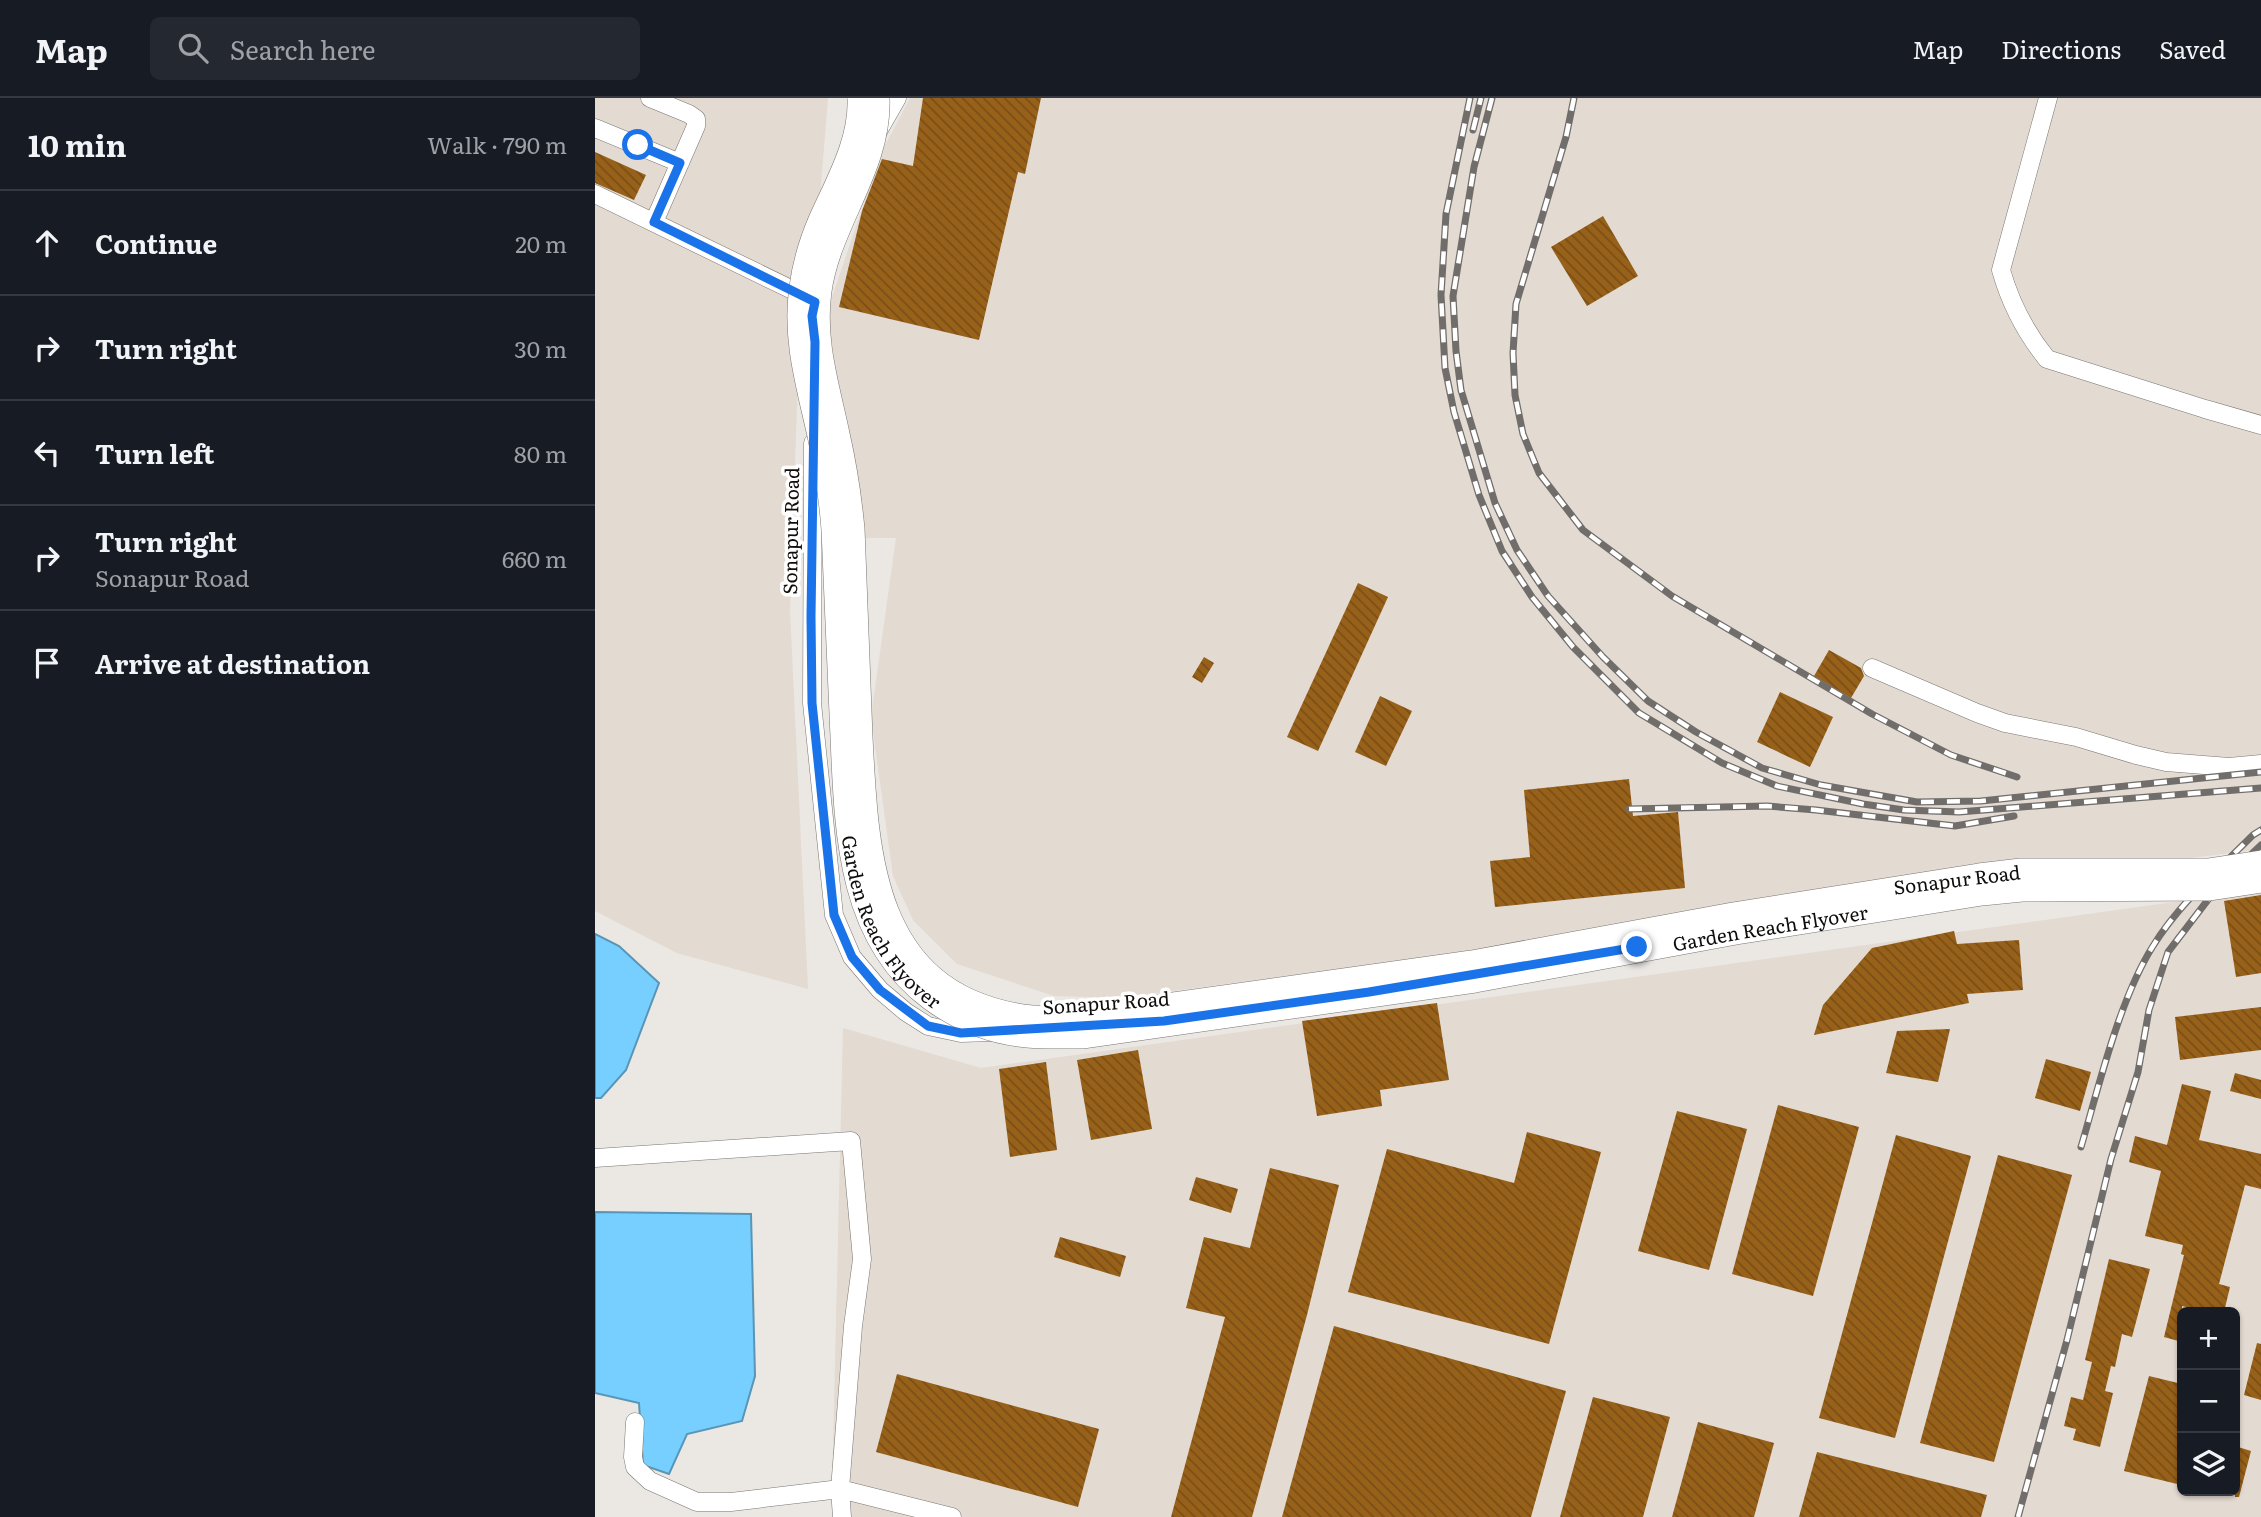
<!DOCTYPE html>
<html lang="en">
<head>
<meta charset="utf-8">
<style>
	:root { --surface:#171b24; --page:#242831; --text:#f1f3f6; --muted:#9ea1a6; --line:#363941 }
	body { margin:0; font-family:Literata,serif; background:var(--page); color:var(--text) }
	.controls { position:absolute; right:21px; bottom:21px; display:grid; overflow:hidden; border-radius:10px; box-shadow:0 2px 5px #0004 }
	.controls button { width:63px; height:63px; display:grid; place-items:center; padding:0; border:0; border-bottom:2px solid var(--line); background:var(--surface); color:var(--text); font:35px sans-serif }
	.stop { position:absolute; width:21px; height:21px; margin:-16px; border:5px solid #1a73e8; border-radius:50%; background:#fff }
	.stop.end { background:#1a73e8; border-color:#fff; box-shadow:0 2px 7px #0008 }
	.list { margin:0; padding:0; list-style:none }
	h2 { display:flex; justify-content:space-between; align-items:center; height:91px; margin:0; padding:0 28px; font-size:30px }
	h2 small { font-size:23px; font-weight:400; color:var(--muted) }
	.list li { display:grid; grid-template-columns:46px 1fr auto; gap:21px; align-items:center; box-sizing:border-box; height:105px; padding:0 28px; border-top:2px solid var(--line) }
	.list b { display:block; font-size:26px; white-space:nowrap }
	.list p { margin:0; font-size:23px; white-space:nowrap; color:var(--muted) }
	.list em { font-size:23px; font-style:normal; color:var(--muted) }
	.icon { flex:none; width:38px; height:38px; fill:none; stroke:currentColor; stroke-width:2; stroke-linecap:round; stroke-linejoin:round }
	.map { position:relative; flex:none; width:1666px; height:1419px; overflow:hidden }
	header { display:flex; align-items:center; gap:42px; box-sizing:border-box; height:98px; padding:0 35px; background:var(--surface); border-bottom:2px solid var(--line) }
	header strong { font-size:33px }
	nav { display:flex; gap:38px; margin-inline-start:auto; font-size:24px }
	.search { width:490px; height:63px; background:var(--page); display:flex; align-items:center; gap:18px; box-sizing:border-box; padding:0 24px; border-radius:10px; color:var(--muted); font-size:26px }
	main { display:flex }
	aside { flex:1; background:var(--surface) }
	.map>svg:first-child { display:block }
	.built { fill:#e3dad1; fill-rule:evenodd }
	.water { fill:#77cfff; stroke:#5895b6; stroke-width:2 }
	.building { fill:url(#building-back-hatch) }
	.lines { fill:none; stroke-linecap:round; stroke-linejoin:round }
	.minor-casing { stroke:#797672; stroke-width:19 }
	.minor { stroke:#fff; stroke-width:18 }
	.rail-casing { stroke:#706d6b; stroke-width:7 }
	.rail { stroke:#fff; stroke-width:4.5; stroke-dasharray:13; stroke-linecap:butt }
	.major-bridge-casing { stroke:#797672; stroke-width:24; stroke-linecap:butt }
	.major-bridge { stroke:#fff; stroke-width:23 }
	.route { stroke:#1a73e8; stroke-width:9 }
	.labels { text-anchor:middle; stroke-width:7; stroke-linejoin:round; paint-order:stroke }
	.street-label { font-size:19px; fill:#0f0d0c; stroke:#fff }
</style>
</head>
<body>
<header>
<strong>Map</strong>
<div class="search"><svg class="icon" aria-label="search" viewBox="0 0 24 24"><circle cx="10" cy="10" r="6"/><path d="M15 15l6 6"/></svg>Search here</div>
<nav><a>Map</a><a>Directions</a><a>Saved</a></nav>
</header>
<main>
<aside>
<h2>10 min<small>Walk · 790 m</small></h2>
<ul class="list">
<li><svg class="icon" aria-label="ahead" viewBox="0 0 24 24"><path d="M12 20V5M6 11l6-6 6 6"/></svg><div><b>Continue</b></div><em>20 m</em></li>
<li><svg class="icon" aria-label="right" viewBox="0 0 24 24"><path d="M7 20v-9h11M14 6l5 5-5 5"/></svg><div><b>Turn right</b></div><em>30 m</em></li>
<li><svg class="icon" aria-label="left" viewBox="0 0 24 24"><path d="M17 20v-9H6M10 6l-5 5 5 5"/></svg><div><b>Turn left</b></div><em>80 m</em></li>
<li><svg class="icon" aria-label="right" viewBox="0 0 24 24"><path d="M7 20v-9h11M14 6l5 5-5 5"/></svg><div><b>Turn right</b><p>Sonapur Road</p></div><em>660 m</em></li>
<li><svg class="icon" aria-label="arrive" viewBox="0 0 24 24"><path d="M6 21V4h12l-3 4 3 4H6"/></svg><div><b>Arrive at destination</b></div></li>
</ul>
</aside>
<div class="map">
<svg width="1666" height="1419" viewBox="0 0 1666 1419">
	<defs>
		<pattern id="building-back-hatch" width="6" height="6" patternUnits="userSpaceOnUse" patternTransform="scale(1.75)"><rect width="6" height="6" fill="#98611a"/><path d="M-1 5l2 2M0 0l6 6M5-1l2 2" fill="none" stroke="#7a4e16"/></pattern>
	</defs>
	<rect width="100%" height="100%" fill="#ebe7e3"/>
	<path class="built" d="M0 0H233L221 149 205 220 195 513 213 891 82 855 0 813Z
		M315 0H1666V751L523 900 459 898 362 866 318 822 298 778 276 619 301 440H266L232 214 286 55Z
		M1666 792V1419H239L237 1391 248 930 386 970ZM1587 1214H1640V1393H1587Z"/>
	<path class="water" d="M0 836 24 848 64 885 31 972 6 1000H0Z
		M0 1114 156 1116 160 1278 147 1323 92 1336 74 1376 48 1367 44 1305 0 1295Z"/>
	<path class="building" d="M328 0H446L430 76 423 74 384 242 244 209 267 113 287 61 318 68Z
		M0 54 51 77 39 102 0 85Z
		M1008 118 1043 178 992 208 956 149Z
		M763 485 793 499 723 653 692 639Z
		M1234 552 1266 570 1269 578 1256 600 1219 578Z
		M609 559 619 565 607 585 597 579Z
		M1185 594 1238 619 1215 669 1162 644Z
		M785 598 817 613 791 668 760 654Z
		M1034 681 1038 718 1083 714 1090 790 900 809 895 763 935 759 929 692Z
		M1666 797V875L1641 879 1629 803Z
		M1359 833 1362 846 1424 842 1428 892 1372 896 1374 905 1219 937 1228 907 1277 850Z
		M842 905 854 982 785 992 787 1008 722 1018 707 923Z
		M1666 909V952L1585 962 1580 919Z
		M1355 931 1343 984 1291 975 1302 933Z
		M543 952 557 1031 496 1042 482 962Z
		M1451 961 1496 974 1485 1013 1440 1000Z
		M451 964 462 1052 415 1059 404 971Z
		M1640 975 1666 982V1001L1635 993Z
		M1587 986 1616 993 1604 1042 1666 1056V1091L1650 1087 1624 1186 1635 1189 1629 1214H1611L1587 1208V1244L1569 1239 1589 1157 1586 1156 1588 1147 1550 1138 1566 1073 1534 1064 1540 1038 1572 1047Z
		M1183 1007 1264 1029 1218 1198 1137 1176Z
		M1082 1013 1152 1031 1114 1172 1043 1153Z
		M932 1034 1006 1054 954 1246 753 1194 792 1051 919 1085Z
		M1301 1037 1376 1058 1300 1340 1224 1320Z
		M1403 1057 1477 1077 1399 1364 1325 1345Z
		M675 1070 744 1087 712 1217 657 1419H576L630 1219 591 1210 609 1139 655 1150Z
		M601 1079 643 1091 636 1115 594 1102Z
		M465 1139 531 1158 525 1179 459 1159Z
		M1514 1161 1555 1171 1537 1239 1527 1236 1520 1269 1516 1268 1510 1293 1518 1295 1505 1349 1478 1342 1481 1331 1469 1328 1476 1299 1488 1302 1497 1264 1490 1262Z
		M739 1228 971 1293 936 1419H687Z
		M1662 1245 1666 1246V1302L1649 1297Z
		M302 1276 504 1331 483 1409 281 1354Z
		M1554 1278 1587 1286V1365L1582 1386 1529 1373Z
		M998 1299 1075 1319 1048 1419H965Z
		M1103 1324 1179 1345 1159 1419H1077Z
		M1640 1348 1656 1353 1644 1399H1640Z
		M1222 1354 1392 1397 1386 1419H1204Z"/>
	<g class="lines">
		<defs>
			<path id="minor" d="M55 0 94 16 101 21V28L59 124
				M1453 0 1406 172C1415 204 1431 235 1452 261L1610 311 1666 327
				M0 30 85 65
				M282 35 302 0
				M0 96 214 200
				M218 345 217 605 239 817 257 859 285 892 311 914 333 928 366 935 396 934
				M1277 570 1382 615 1410 625 1481 639 1541 657 1571 664 1634 669 1666 666
				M0 1060 256 1043 267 1161 258 1228 245 1391 247 1419
				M40 1324 38 1359 40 1369 55 1383 102 1404H136L245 1391 357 1419"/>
		</defs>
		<use href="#minor" class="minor-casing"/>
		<use href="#minor" class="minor"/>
		<defs>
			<path id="rail" d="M875 0 851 116 846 197 850 270 859 314 884 397 907 453 937 499 978 549 1044 615 1127 665 1182 688 1268 706 1309 712 1364 714 1666 690
				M897 0 879 69 858 198 861 253 866 292 900 405 922 452 953 498 1008 559 1053 603 1101 634 1167 670 1226 687 1322 704 1386 703 1666 674
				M979 0 971 39 921 206 918 255 920 297 928 336 944 375 988 432 1077 498 1277 616 1356 657 1422 679
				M878 32 886 0
				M1034 711 1172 708 1221 712 1360 728 1419 718
				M1486 1049C1504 988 1524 902 1558 848 1584 806 1623 772 1658 737L1666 732
				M1423 1419 1472 1242 1516 1061 1543 974 1554 912 1573 854 1625 786 1666 747"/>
		</defs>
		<use href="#rail" class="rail-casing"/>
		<use href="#rail" class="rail"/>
		<defs>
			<g id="major-bridge">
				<path id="s1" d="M264 0C266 43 242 84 225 122 216 143 209 166 206 189 198 242 214 291 225 342 231 372 236 402 238 432 241 501 244 570 247 639 251 733 253 840 336 901 362 920 392 933 424 937 445 940 466 939 487 939L880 883 1141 835 1387 796 1427 792 1615 791 1666 783"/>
				<path d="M283 0C286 69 234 126 225 193 218 243 233 288 243 336 250 367 255 399 258 431 261 500 263 569 266 639 272 757 277 891 422 917 443 921 465 919 486 919L877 864 1138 816 1384 777 1426 772H1613L1666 764"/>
			</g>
		</defs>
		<use href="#major-bridge" class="major-bridge-casing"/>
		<use href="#major-bridge" class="major-bridge"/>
	</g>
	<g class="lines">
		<path class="route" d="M43 47 85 65 59 124 220 204 217 218 220 244 216 519 217 605 239 817 257 859 285 892 333 928 366 935 569 923 774 894 1042 849"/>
	</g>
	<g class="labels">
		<g class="street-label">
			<text transform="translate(196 433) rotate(-89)" y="7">Sonapur Road</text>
			<text transform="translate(1362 782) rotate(-7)" y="7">Sonapur Road</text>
			<text dy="7" stroke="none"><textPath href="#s1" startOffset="850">Garden Reach Flyover</textPath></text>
			<text dy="7" stroke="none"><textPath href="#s1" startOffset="1796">Garden Reach Flyover</textPath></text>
			<text transform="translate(511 905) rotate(-4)" y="7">Sonapur Road</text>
		</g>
	</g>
</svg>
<div class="controls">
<button>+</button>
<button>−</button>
<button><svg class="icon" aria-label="layers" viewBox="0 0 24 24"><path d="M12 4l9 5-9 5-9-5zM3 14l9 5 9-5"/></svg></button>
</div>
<div class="stop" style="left:43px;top:47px"></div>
<div class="stop end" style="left:1042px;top:849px"></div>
</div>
</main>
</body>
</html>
